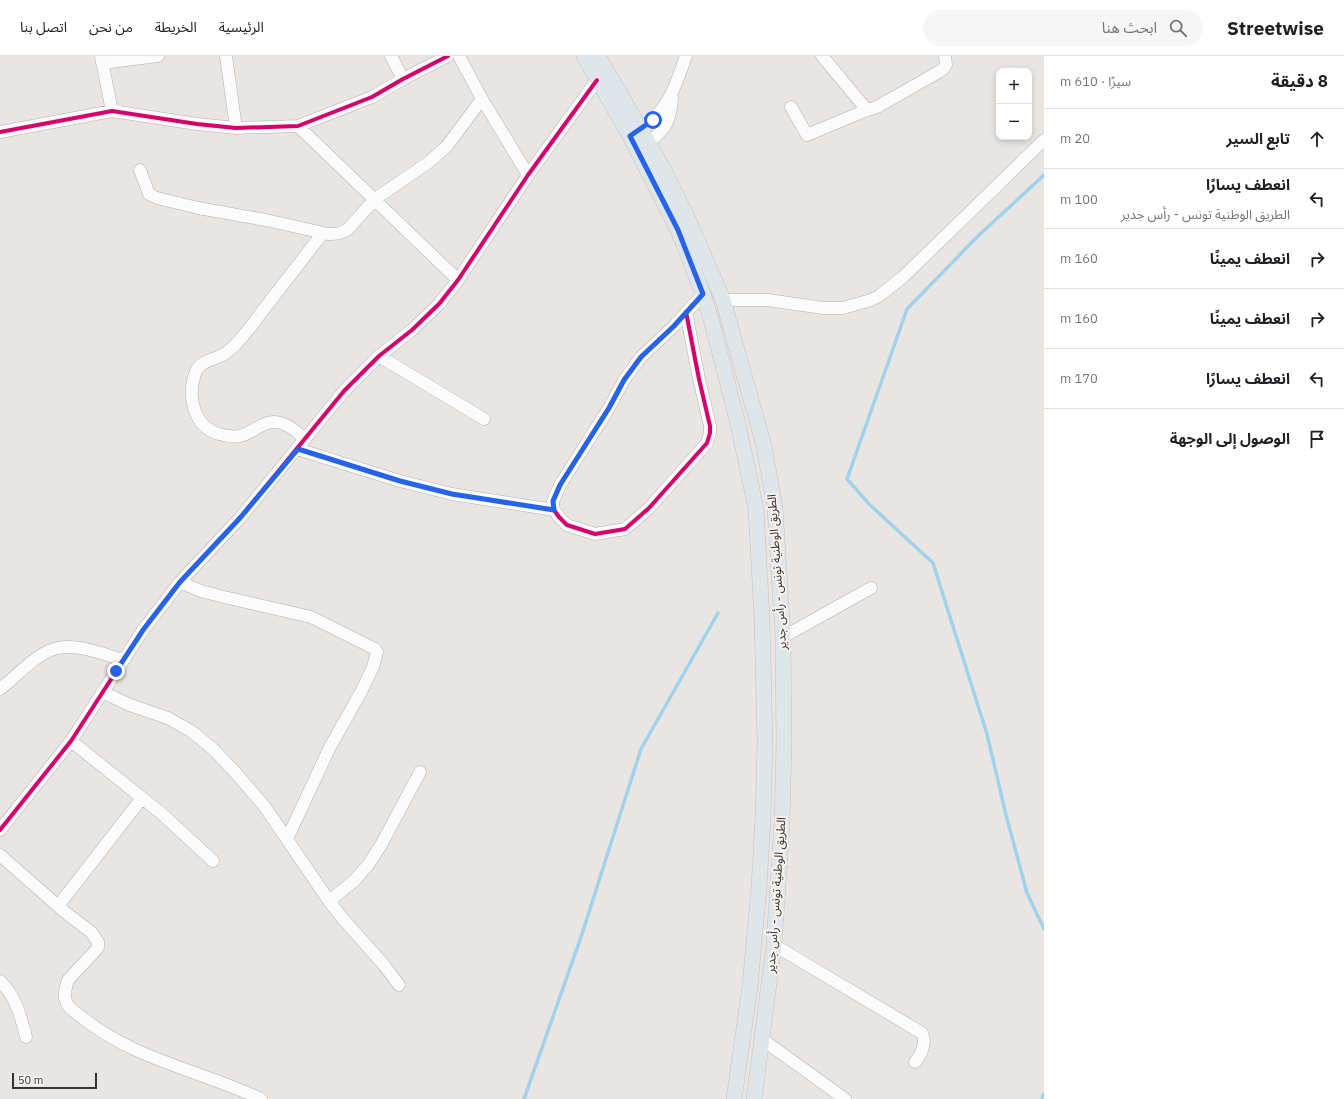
<!DOCTYPE html>
<html lang="ar">
<head>
<meta charset="utf-8">
<style>
	:root { --surface:#fff; --page:#f6f6f6; --text:#202124; --muted:#757577; --line:#e0e0e0 }
	body { margin:0; font-family:"IBM Plex Sans","Noto Sans Arabic",sans-serif; background:var(--page); color:var(--text); direction:rtl }
	.controls { position:absolute; right:12px; top:12px; display:grid; overflow:hidden; border-radius:8px; box-shadow:0 2px 6px #0003 }
	.controls button { width:36px; height:36px; display:grid; place-items:center; padding:0; border:0; border-bottom:1px solid var(--line); background:var(--surface); color:var(--text); font:20px sans-serif }
	.scale { position:absolute; left:12px; bottom:10px; width:85px; box-sizing:border-box; padding-left:4px; border:2px solid #363432; border-top:0; font-size:11px; line-height:14px; white-space:nowrap; color:#363432; -webkit-text-stroke:3px #f8f2ed; paint-order:stroke }
	.stop { position:absolute; width:12px; height:12px; margin:-9px; border:3px solid #2563eb; border-radius:50%; background:#fff }
	.stop.end { background:#2563eb; border-color:#fff; box-shadow:0 1px 4px #0008 }
	.list { margin:0; padding:0; list-style:none }
	h2 { display:flex; justify-content:space-between; align-items:center; height:52px; margin:0; padding:0 16px; font-size:17px }
	h2 small { font-size:13px; font-weight:400; color:var(--muted) }
	.list li { display:grid; grid-template-columns:26px 1fr auto; gap:12px; align-items:center; box-sizing:border-box; height:60px; padding:0 16px; border-top:1px solid var(--line) }
	.list b { display:block; font-size:15px; white-space:nowrap }
	.list p { margin:0; font-size:13px; white-space:nowrap; color:var(--muted) }
	.list em { font-size:13px; font-style:normal; color:var(--muted) }
	.icon { flex:none; width:22px; height:22px; fill:none; stroke:currentColor; stroke-width:2; stroke-linecap:round; stroke-linejoin:round }
	.map { position:relative; flex:none; width:1044px; height:1043px; overflow:hidden; direction:ltr }
	header { display:flex; align-items:center; gap:24px; box-sizing:border-box; height:56px; padding:0 20px; background:var(--surface); border-bottom:1px solid var(--line) }
	header strong { font-size:19px }
	nav { display:flex; gap:22px; margin-inline-start:auto; font-size:14px }
	.search { width:280px; height:36px; background:var(--page); display:flex; align-items:center; gap:10px; box-sizing:border-box; padding:0 14px; border-radius:22px; color:var(--muted); font-size:15px }
	main { display:flex }
	aside { flex:1; background:var(--surface) }
	.map>svg:first-child { display:block }
	.lines { fill:none; stroke-linecap:round; stroke-linejoin:round }
	.stream { stroke:#a0d2eb; stroke-width:3.5 }
	.minor-casing { stroke:#b2b0ae; stroke-width:13 }
	.major-casing { stroke:#c3c1c0; stroke-width:16 }
	.minor { stroke:#fcfbfb; stroke-width:12 }
	.major { stroke:#dfe6e9; stroke-width:15 }
	.cycleway-casing { stroke:#f8f2ed; stroke-width:6 }
	.cycleway { stroke:#d6006c; stroke-width:4 }
	.route { stroke:#2563eb; stroke-width:5 }
	.labels { text-anchor:middle; stroke-width:4; stroke-linejoin:round; paint-order:stroke }
	.street-label { font-size:12px; fill:#363432; stroke:#f8f2ed }
</style>
</head>
<body>
<header>
<strong>Streetwise</strong>
<div class="search"><svg class="icon" aria-label="search" viewBox="0 0 24 24"><circle cx="10" cy="10" r="6"/><path d="M15 15l6 6"/></svg>ابحث هنا</div>
<nav><a>الرئيسية</a><a>الخريطة</a><a>من نحن</a><a>اتصل بنا</a></nav>
</header>
<main>
<aside>
<h2>8 دقيقة<small>سيرًا · 610 m</small></h2>
<ul class="list">
<li><svg class="icon" aria-label="ahead" viewBox="0 0 24 24"><path d="M12 20V5M6 11l6-6 6 6"/></svg><div><b>تابع السير</b></div><em>20 m</em></li>
<li><svg class="icon" aria-label="left" viewBox="0 0 24 24"><path d="M17 20v-9H6M10 6l-5 5 5 5"/></svg><div><b>انعطف يسارًا</b><p>الطريق الوطنية تونس - رأس جدير</p></div><em>100 m</em></li>
<li><svg class="icon" aria-label="right" viewBox="0 0 24 24"><path d="M7 20v-9h11M14 6l5 5-5 5"/></svg><div><b>انعطف يمينًا</b></div><em>160 m</em></li>
<li><svg class="icon" aria-label="right" viewBox="0 0 24 24"><path d="M7 20v-9h11M14 6l5 5-5 5"/></svg><div><b>انعطف يمينًا</b></div><em>160 m</em></li>
<li><svg class="icon" aria-label="left" viewBox="0 0 24 24"><path d="M17 20v-9H6M10 6l-5 5 5 5"/></svg><div><b>انعطف يسارًا</b></div><em>170 m</em></li>
<li><svg class="icon" aria-label="arrive" viewBox="0 0 24 24"><path d="M6 21V4h12l-3 4 3 4H6"/></svg><div><b>الوصول إلى الوجهة</b></div></li>
</ul>
</aside>
<div class="map">
<svg width="1044" height="1043" viewBox="0 0 1044 1043">
	<rect width="100%" height="100%" fill="#e8e5e3"/>
	<g class="lines">
		<path class="stream" d="M1044 119 978 180 907 253 847 423 869 448 933 507 987 678 1006 759 1027 837 1044 873
			M524 1043 582 878 641 693 718 557
			M1042 1043 1044 1038"/>
		<defs>
			<path id="minor" d="M101 0 112 55
				M226 0 236 72
				M391 0 403 23
				M459 0 482 43 528 119
				M102 7 158 0
				M791 51 807 79 867 54 822 0
				M867 54 877 51 942 14 946 9 945 0
				M298 70 458 224
				M0 76 112 55 197 68 236 72 298 70 372 41 403 23 448 0
				M633 78C640 73 647 69 653 63 671 47 678 22 686 0
				M642 91C664 75 670 70 672 42
				M140 114 149 138 157 142 198 152 266 164 328 178C336 178 341 178 348 173L375 143 429 106 447 90 482 43
				M723 244H768L823 252H843L871 244 879 240 903 221 1044 84
				M686 256 699 323 710 370V377L707 387 649 452 625 473 595 478 567 469 559 461 554 454 553 449V445L560 429 609 352 624 324 641 301 674 270 703 238
				M379 300 484 363
				M305 383C300 379 294 373 288 370 265 358 258 376 240 380 234 381 226 380 219 378 194 371 187 341 195 318 198 307 208 305 218 301 225 299 230 294 235 289 248 276 256 263 267 249 286 225 304 201 323 177
				M297 393 400 425 452 438 554 454
				M180 526 201 535 224 541 311 561 375 593 377 596 373 611 361 636 330 691 287 783
				M783 581 871 532
				M0 633C16 621 33 601 51 594 72 585 103 598 123 604
				M102 636 130 649 168 662 191 675 213 693 235 716 265 751 329 845 344 864 384 909 399 929
				M71 685 161 757 213 805
				M0 774 71 685 143 574 180 526 240 462 344 335 379 300 412 274 439 248 458 224 528 119 597 24
				M0 799 66 857 91 876 98 886V891L96 894 68 924C66 931 63 938 66 945 68 952 77 958 83 962 135 1004 202 1015 261 1043
				M329 845 354 825 368 809 381 789 420 716
				M58 850 142 742
				M774 889 922 977C927 986 921 1000 915 1006
				M0 925C16 941 21 960 26 981
				M762 983 845 1043"/>
			<path id="major" d="M584 0 630 80 678 174 703 238 711 263 738 368 756 453 762 563 765 688 763 761 759 832 750 930 734 1043
				M598 0 664 114 689 165 723 244 764 390 775 452 783 581 784 687 782 767 774 889 754 1043"/>
		</defs>
		<use href="#minor" class="minor-casing"/>
		<use href="#major" class="major-casing"/>
		<use href="#minor" class="minor"/>
		<use href="#major" class="major"/>
		<defs>
			<path id="cycleway" d="M0 76 112 55 197 68 236 72 298 70 372 41 403 23 448 0
				M686 256 699 323 710 370V377L707 387 649 452 625 473 595 478 567 469 559 461 554 454 553 449V445L560 429 609 352 624 324 641 301 674 270 703 238
				M0 774 71 685 143 574 180 526 240 462 344 335 379 300 412 274 439 248 458 224 528 119 597 24"/>
		</defs>
		<use href="#cycleway" class="cycleway-casing"/>
		<use href="#cycleway" class="cycleway"/>
	</g>
	<g class="lines">
		<path class="route" d="M116 615 143 574 180 526 240 462 298 393 400 425 452 438 554 454 553 445 560 429 609 352 624 324 641 301 674 270 703 238 678 174 630 80 653 64"/>
	</g>
	<g class="labels">
		<g class="street-label">
			<text transform="translate(777 516) rotate(-94)" y="4">الطريق الوطنية تونس - رأس جدير</text>
			<text transform="translate(776 839) rotate(-86)" y="4">الطريق الوطنية تونس - رأس جدير</text>
		</g>
	</g>
</svg>
<div class="controls">
<button>+</button>
<button>−</button>
</div>
<div class="scale">50 m</div>
<div class="stop" style="left:653px;top:64px"></div>
<div class="stop end" style="left:116px;top:615px"></div>
</div>
</main>
</body>
</html>
